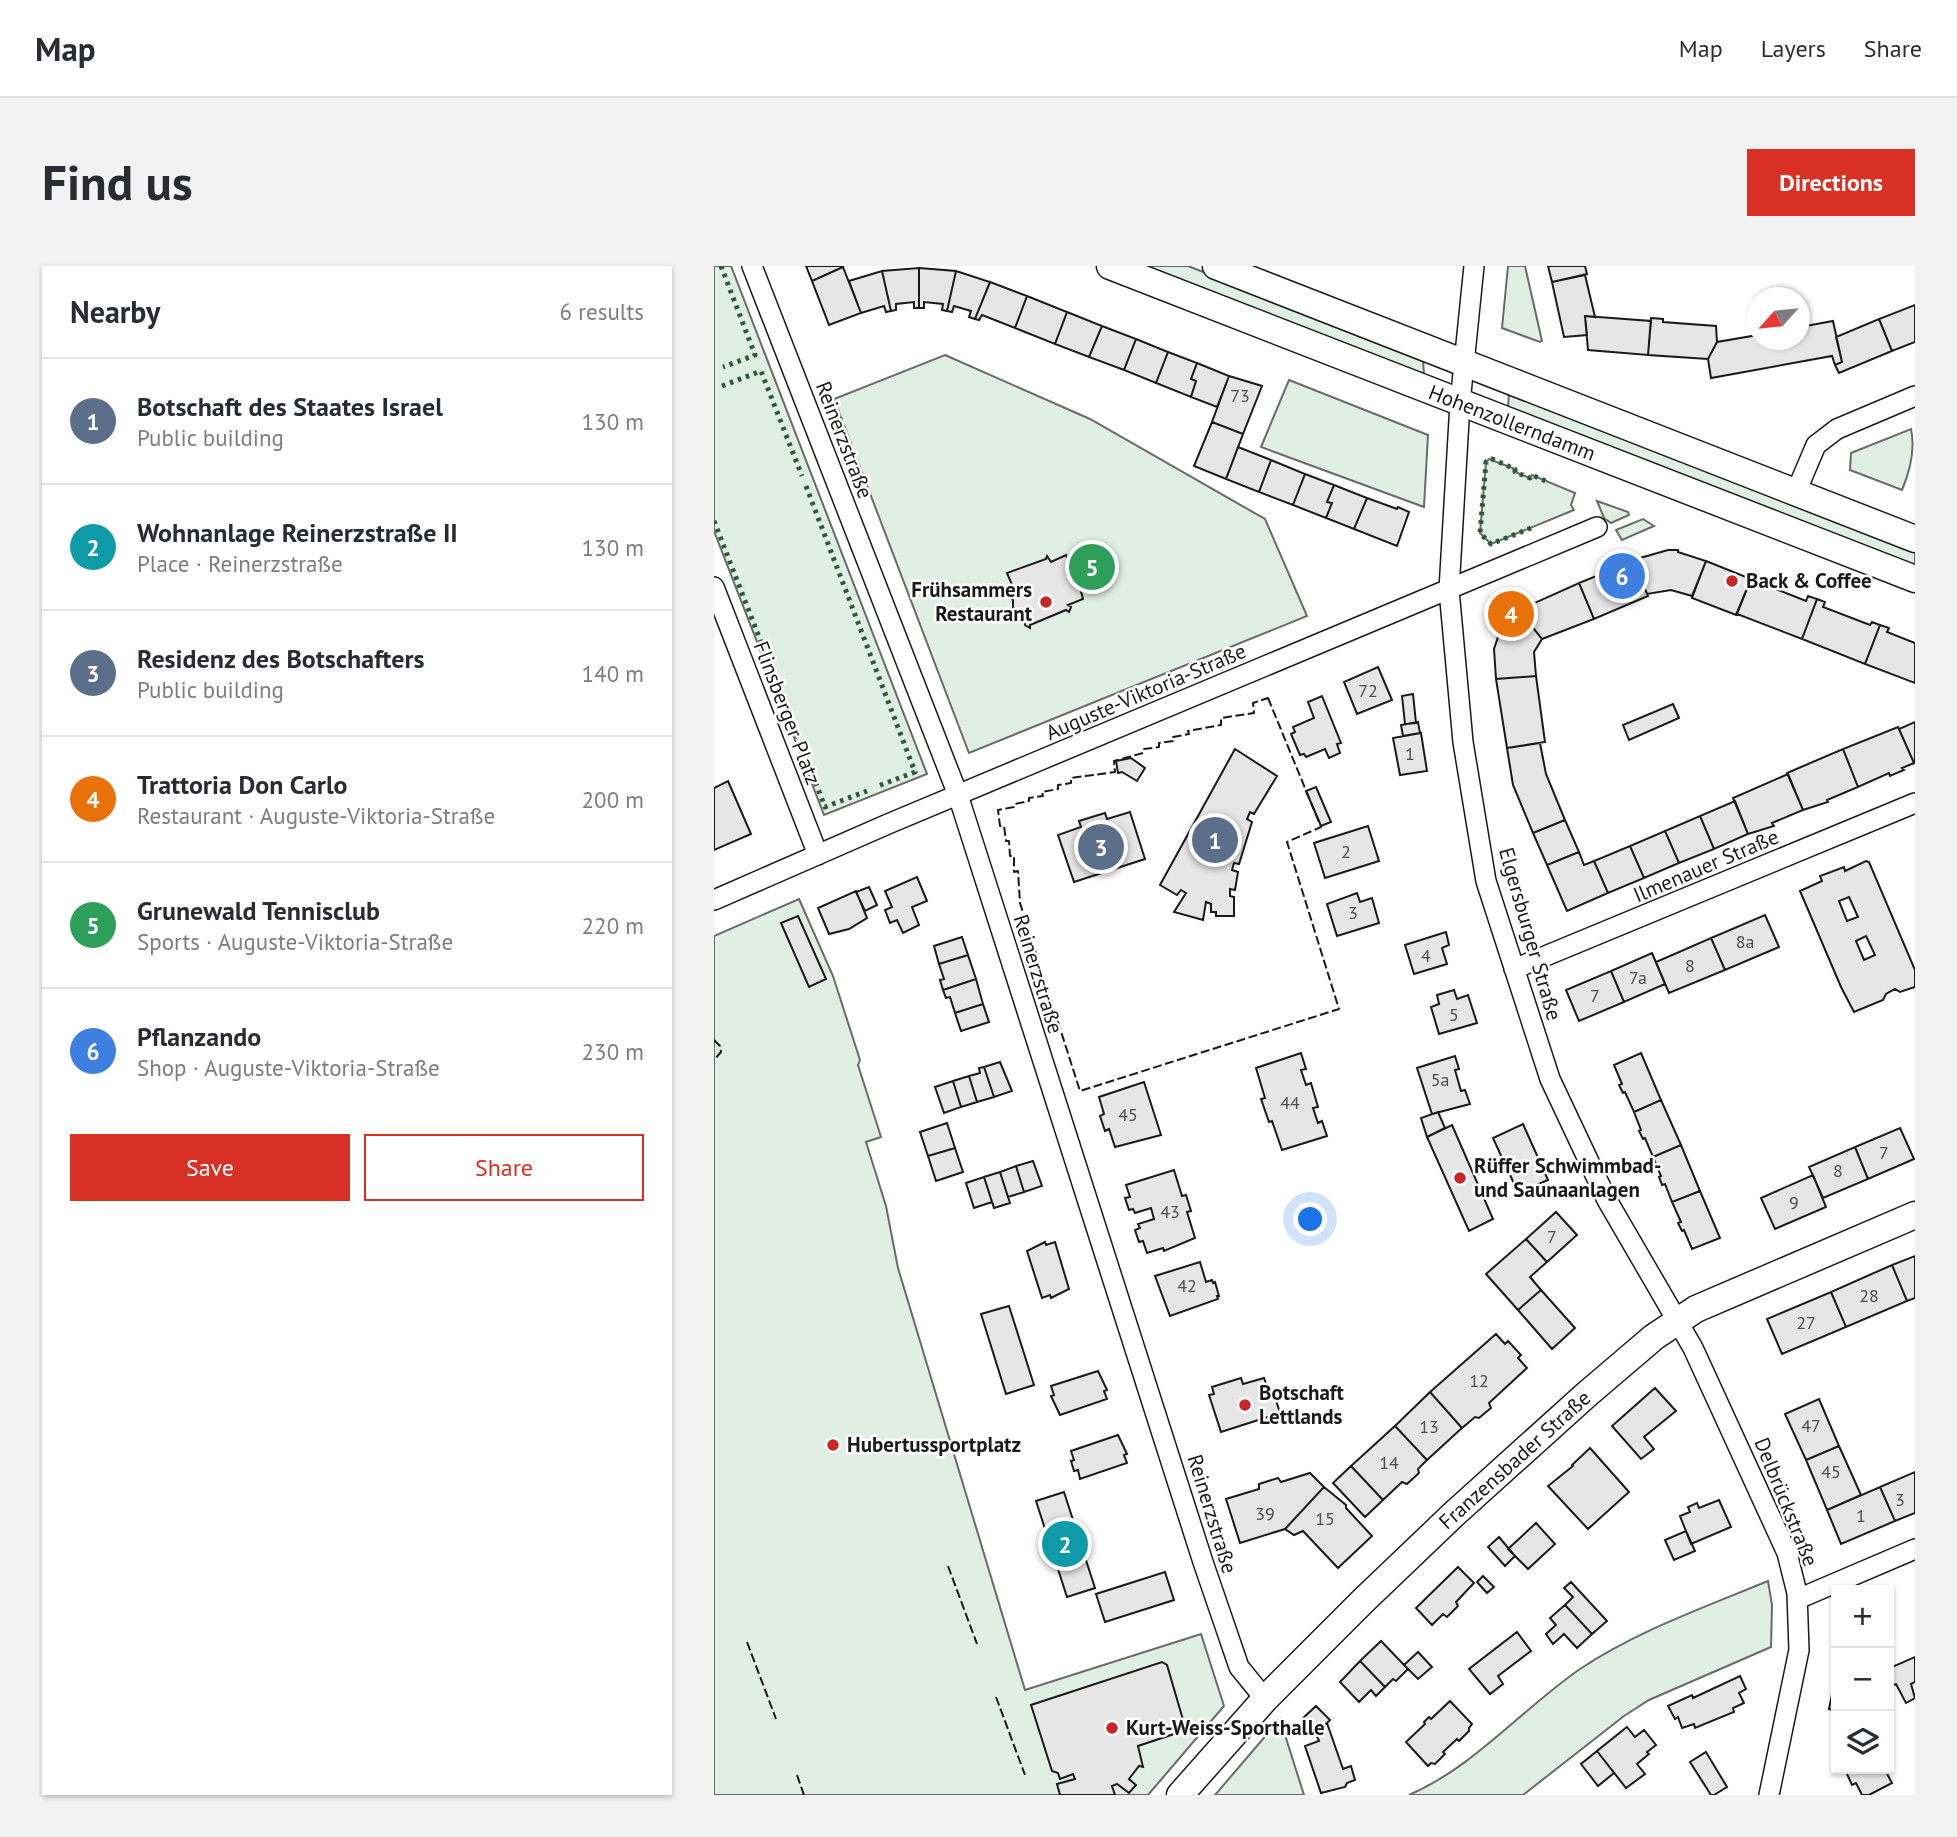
<!DOCTYPE html>
<html lang="en">
<head>
<meta charset="utf-8">
<style>
	:root { --surface:#fff; --page:#f2f2f3; --text:#2b2b33; --muted:#7c7c81; --line:#e1e1e2; --accent:#d93025 }
	body { margin:0; font-family:"PT Sans",sans-serif; background:var(--page); color:var(--text) }
	.controls { position:absolute; right:21px; bottom:21px; display:grid; overflow:hidden; border-radius:0px; box-shadow:0 2px 5px #0004 }
	.controls button { width:63px; height:63px; display:grid; place-items:center; padding:0; border:0; border-bottom:2px solid var(--line); background:var(--surface); color:var(--text); font:35px sans-serif }
	.compass { position:absolute; left:1033px; top:21px; width:63px; height:63px; border-radius:50%; background:var(--surface); box-shadow:0 2px 5px #0004; rotate:243deg }
	.you { position:absolute; left:597px; top:954px; width:24px; height:24px; margin:-18px; border:5px solid #fff; border-radius:50%; background:#1a73e8; box-shadow:0 0 0 10px #1a73e833 }
	.badge { display:grid; place-items:center; width:46px; height:46px; border-radius:50%; background:var(--accent); color:#fff; font-size:23px; font-weight:700 }
	.pin { position:absolute; translate:-50% -50%; border:4px solid #fff; box-shadow:0 2px 7px #0006 }
	.list { margin:0; padding:0; list-style:none }
	h2 { display:flex; justify-content:space-between; align-items:center; height:91px; margin:0; padding:0 28px; font-size:30px }
	h2 small { font-size:23px; font-weight:400; color:var(--muted) }
	.list li { display:grid; grid-template-columns:46px 1fr auto; gap:21px; align-items:center; box-sizing:border-box; height:126px; padding:0 28px; border-top:2px solid var(--line) }
	.list b { display:block; font-size:26px; white-space:nowrap }
	.list p { margin:0; font-size:23px; white-space:nowrap; color:var(--muted) }
	.list em { font-size:23px; font-style:normal; color:var(--muted) }
	.actions { display:flex; gap:14px; padding:21px 28px }
	.actions a { flex:1; padding:16px 0; border:2px solid var(--accent); border-radius:0px; text-align:center; font-size:24px; color:var(--accent) }
	.actions .main { background:var(--accent); color:#fff }
	.icon { flex:none; width:38px; height:38px; fill:none; stroke:currentColor; stroke-width:2; stroke-linecap:round; stroke-linejoin:round }
	.map { position:relative; flex:none; width:1201px; height:1529px; overflow:hidden; border-radius:0px }
	header { display:flex; align-items:center; gap:42px; box-sizing:border-box; height:98px; padding:0 35px; background:var(--surface); border-bottom:2px solid var(--line) }
	header strong { font-size:33px }
	nav { display:flex; gap:38px; margin-inline-start:auto; font-size:24px }
	.intro { display:flex; align-items:center; justify-content:space-between; box-sizing:border-box; height:168px; padding:0 42px }
	h1 { margin:0; font-size:49px }
	.button { padding:18px 32px; border-radius:0px; background:var(--accent); color:#fff; font-size:24px; font-weight:700 }
	main { display:flex; gap:42px; padding:0 42px }
	aside { flex:1; background:var(--surface); border-radius:0px; box-shadow:0 2px 5px #0004 }
	.map>svg:first-child { display:block }
	.green { fill:#e0efe3; stroke:#6a6a6a; stroke-width:2 }
	.building { fill:#e6e6e6; stroke:#1a1a1a; stroke-width:2; fill-rule:evenodd }
	.lines { fill:none; stroke-linecap:round; stroke-linejoin:round }
	.street-casing { stroke:#1a1a1a; stroke-width:22 }
	.secondary-casing { stroke:#1a1a1a; stroke-width:29 }
	.street { stroke:#fff; stroke-width:19 }
	.secondary { stroke:#fff; stroke-width:26 }
	.hedge { stroke:#2b5a34; stroke-width:5; stroke-dasharray:3.5 5; stroke-linecap:butt }
	.fence { stroke:#1a1a1a; stroke-width:2; stroke-dasharray:9 3.5; stroke-linecap:butt }
	.poi-dot { fill:#c62828; stroke:#fff; stroke-width:2.5 }
	.labels { text-anchor:middle; stroke-width:5; stroke-linejoin:round; paint-order:stroke }
	.number-label { font-size:18px; fill:#4d4d4d }
	.street-label { font-size:21px; fill:#1a1a1a; stroke:#fff }
	.poi-label { font-size:21px; font-weight:bold; fill:#1a1a1a; stroke:#fff; text-anchor:start }
</style>
</head>
<body>
<header>
<strong>Map</strong>
<nav><a>Map</a><a>Layers</a><a>Share</a></nav>
</header>
<div class="intro"><h1>Find us</h1><a class="button">Directions</a></div>
<main>
<aside>
<h2>Nearby<small>6 results</small></h2>
<ul class="list">
<li><span class="badge" style="background:#5c6f8a">1</span><div><b>Botschaft des Staates Israel</b><p>Public building</p></div><em>130 m</em></li>
<li><span class="badge" style="background:#0f9aa8">2</span><div><b>Wohnanlage Reinerzstraße II</b><p>Place · Reinerzstraße</p></div><em>130 m</em></li>
<li><span class="badge" style="background:#5c6f8a">3</span><div><b>Residenz des Botschafters</b><p>Public building</p></div><em>140 m</em></li>
<li><span class="badge" style="background:#e8710a">4</span><div><b>Trattoria Don Carlo</b><p>Restaurant · Auguste-Viktoria-Straße</p></div><em>200 m</em></li>
<li><span class="badge" style="background:#2e9e5b">5</span><div><b>Grunewald Tennisclub</b><p>Sports · Auguste-Viktoria-Straße</p></div><em>220 m</em></li>
<li><span class="badge" style="background:#3f7fe0">6</span><div><b>Pflanzando</b><p>Shop · Auguste-Viktoria-Straße</p></div><em>230 m</em></li>
</ul>
<div class="actions"><a class="main">Save</a><a>Share</a></div>
</aside>
<div class="map">
<svg width="1201" height="1529" viewBox="0 0 1201 1529">
	<rect width="100%" height="100%" fill="#fff"/>
	<path class="green" d="M0 0H17L213 508 110 549 0 265Z
		M428 0H474L709 92 710 110Z
		M794 0H811L828 75 826 76 788 62Z
		M231 89 376 153 551 253 593 350 255 487 120 133Z
		M575 114 714 169 710 241 547 181Z
		M795 126 1201 284V302L794 143Z
		M1197 163C1201 182 1196 205 1188 224L1136 204 1137 187Z
		M775 193 801 203V206L816 212 818 209 861 227 857 239 860 244 777 278 766 267 772 196Z
		M883 235 914 246 915 249 897 257 890 252Z
		M929 253 940 260 908 274 902 264Z
		M85 633 119 710 146 794 144 799 167 871 152 876 172 940 184 1002 311 1424 487 1368 510 1440 434 1529H0V670Z
		M1054 1315 1058 1339 1057 1381 935 1434 910 1450 809 1529H695C760 1501 808 1443 866 1403 923 1365 991 1341 1054 1315Z
		M566 1453 590 1529H501Z"/>
	<path class="building" d="M92 0H129V1L98 15Z
		M834 0H871L873 8 838 16Z
		M129 1 147 47 115 59 98 15Z
		M205 2 242 5 233 45 228 44 229 38 210 36V42H205Z
		M205 2V42H200V36L182 38V44L177 45 168 5Z
		M168 5 177 45 172 46 170 40 147 47 135 15Z
		M242 5 276 16 261 53 255 51 257 45 240 40 238 46 233 45Z
		M871 9 881 51 871 50 873 69 850 71 838 16Z
		M276 16 313 30 301 62 268 49 265 54 261 53Z
		M313 30 353 46 341 78 301 62Z
		M1201 39V76L1178 85 1165 53Z
		M353 46 388 60 375 91 341 78Z
		M871 50 937 55 934 89 874 84Z
		M937 52 949 53V56L1002 60 1003 76 994 93 934 89Z
		M1165 53 1178 85 1125 107 1121 99 1128 96 1122 71Z
		M1119 55 1128 96 1121 99 1118 90 997 112 994 93 1003 76 1044 69V74H1086V61Z
		M388 60 422 73 410 104 375 91Z
		M422 73 454 86 442 117 410 104Z
		M454 86 483 97 477 113 482 115 477 131 442 117Z
		M483 97 515 110 503 141 477 131 482 115 477 113Z
		M515 110 548 120 529 168 498 156Z
		M498 156 529 168 512 213 480 200Z
		M524 181 557 194 545 226 512 213Z
		M557 194 591 208 579 239 545 226Z
		M591 208 620 219 613 236 618 237 612 252 579 239Z
		M620 219 653 232 640 263 612 252 618 237 613 236Z
		M653 232 683 243 684 241 695 246 683 280 640 263Z
		M954 284H964V286L992 295 978 330 957 324 933 328 919 294Z
		M352 289 358 302 362 307 369 333 354 339 357 341 355 346 352 344 316 359V362L311 359 310 346 299 342V334L295 331 299 321 293 307 332 293 333 290 337 296Z
		M919 295 934 330 880 353 865 317Z
		M992 295 1037 313 1022 349 978 332Z
		M1037 313 1092 335 1094 330 1103 333 1088 373 1023 348Z
		M865 317 880 353 828 373 805 344Z
		M1103 333 1111 336 1109 341 1156 359 1158 356 1166 359 1151 398 1088 373Z
		M805 344 828 373 820 386 822 410 782 413 780 383 784 371Z
		M1166 359 1175 362 1173 366 1201 377V417L1151 398Z
		M664 401 678 434 643 448 630 416Z
		M822 410 831 476 793 482 782 413Z
		M699 428 702 457 691 458 688 430Z
		M608 430 627 477 623 478 626 487 615 492 611 483 592 491 590 488 586 489 577 468 581 466 579 461 600 452 594 436Z
		M959 438 965 452 915 474 909 459Z
		M704 456 706 467 689 470 687 459Z
		M1201 456V496L1200 497 1185 463Z
		M1184 461 1200 497 1188 502 1190 504 1176 510 1175 507 1144 521 1129 483Z
		M707 467 713 505 686 509 679 472Z
		M826 477 832 508 851 554 819 567 799 519 793 482Z
		M521 483 563 510 540 548 536 546 533 553 538 556 525 598 520 597 518 604 524 606 521 624 516 623V630L520 631V650H502V646H497V638L492 636 489 654 460 646 472 627 467 624 463 629 446 619Z
		M1129 483 1144 521 1113 534 1114 536 1089 544 1073 507Z
		M417 492 431 502 423 515 408 506 404 507 402 495Z
		M1074 508 1089 544 1058 557 1060 560 1034 568 1019 532Z
		M14 515 37 568 0 584V522Z
		M602 521 617 556 607 560 592 525Z
		M1021 535 1034 568 1000 583 986 550Z
		M416 546 431 593 360 616 344 569 367 561 365 555 391 547 393 553Z
		M986 550 1000 583 965 597 951 565Z
		M851 554 865 586 833 599 819 567Z
		M654 560 665 595 611 612 600 577Z
		M951 565 965 597 930 612 916 580Z
		M916 580 930 612 894 627 880 595Z
		M865 586 870 599 880 595 894 627 853 645 833 599Z
		M1152 595 1155 596 1201 704V721L1186 726 1181 723 1172 728 1169 734 1140 746 1127 721 1086 625 1108 615 1106 610 1130 601 1131 605ZM1135 631 1144 651 1133 655 1125 635ZM1152 670 1161 689 1150 694 1142 675Z
		M203 611 213 635 198 641 205 659 189 667 183 654 176 657 171 644 178 641 171 625Z
		M155 621 163 639 151 645 142 626Z
		M142 625 153 652 135 663 115 668 104 642Z
		M643 627 646 636 658 632 665 657 623 670 613 638Z
		M1051 649 1065 681 1011 704 997 672Z
		M84 650 112 713 95 721 67 657Z
		M732 666 735 679 728 682 733 698 700 708 691 679Z
		M248 671 254 689 225 698 220 680Z
		M997 672 1011 704 955 727 942 696Z
		M938 687 951 718 910 736 897 705Z
		M254 689 262 713 229 724 226 714 230 713 225 698Z
		M897 705 910 736 865 755 852 724Z
		M262 713 269 738 241 747 236 731 232 732 229 724Z
		M740 724 743 733 754 729 763 757 725 768 717 741 725 738 723 729Z
		M269 738 275 756 247 765 241 747Z
		M587 787 592 803 587 804 592 819 597 817 604 841 599 842 604 857 608 855 613 870 568 884 558 855 555 856 547 833 551 832 542 802Z
		M927 787 947 834 920 846 911 826 909 827 905 819 908 818 900 799Z
		M741 790 745 803 741 804 747 825 751 824 756 838 718 848 703 802Z
		M286 796 298 825 280 831 270 801Z
		M270 801 280 831 263 836 255 810 266 807 265 802Z
		M255 810 263 836 247 841 239 815Z
		M239 815 247 841 230 847 221 821Z
		M430 816 447 869 401 881 395 863 391 865 386 850 390 848 385 831Z
		M947 834 967 879 939 891 931 872 929 873 925 865 927 864 920 846Z
		M724 846 731 862 713 871 707 852Z
		M233 857 241 882 214 890 206 866Z
		M809 858 834 914 804 927 794 904 790 905 785 902 786 897 789 894 779 872Z
		M738 859 779 953 755 965 713 871Z
		M1186 862 1200 893 1154 913 1141 881Z
		M967 879 986 925 958 936 951 918 948 919 945 911 947 910 939 891Z
		M1141 881 1154 913 1109 932 1095 901Z
		M241 882 249 906 222 915 214 890Z
		M319 895 328 920 310 926 302 900Z
		M302 900 310 926 294 931 286 906Z
		M460 904 468 930 472 929 477 945 473 946 481 972 450 985 449 982 433 987 429 975 425 976 421 964 426 962 424 958 440 953 437 942 421 947 419 943 415 944 411 932 416 931 412 919Z
		M286 906 296 937 280 942 270 911Z
		M1099 909 1112 941 1061 963 1047 932Z
		M270 911 278 936 260 942 252 917Z
		M986 925 1006 972 978 983 970 964 968 965 964 957 967 956 958 936Z
		M842 946 863 969 833 996 812 973Z
		M812 973 833 996 816 1011 827 1024 804 1044 772 1008Z
		M331 976 332 979 341 976 355 1023 337 1032 336 1029 328 1032 313 985Z
		M1201 990V1032L1193 1035 1178 999Z
		M486 996 492 1016 498 1014 499 1017 501 1016 505 1030H503L504 1033 456 1050 441 1010Z
		M1178 999 1193 1035 1132 1061 1117 1026Z
		M827 1024 861 1062 838 1083 804 1044Z
		M1117 1026 1132 1061 1068 1088 1053 1053Z
		M295 1040 320 1119 292 1128 267 1048Z
		M782 1068 791 1078 794 1075 807 1089 804 1092 813 1102 775 1137 777 1142 765 1152 761 1151 748 1162 716 1126Z
		M384 1105 393 1124 390 1125 393 1133 346 1149 337 1130 340 1129 337 1120Z
		M527 1112 529 1118 550 1112 557 1132 561 1131 566 1147 507 1166 495 1129 500 1128 498 1121Z
		M941 1122 962 1145 930 1171 940 1183 927 1193 898 1160Z
		M716 1126 748 1162 713 1194 681 1160Z
		M1105 1133 1125 1180 1092 1194 1071 1148Z
		M681 1160 713 1194 704 1203 705 1207 693 1218 688 1216 669 1234 637 1200Z
		M404 1169 413 1188 410 1189 413 1197 366 1213 364 1204 360 1205 357 1195 360 1194 357 1185Z
		M1125 1180 1147 1229 1113 1244 1092 1194Z
		M876 1182 915 1226 874 1263 834 1220 859 1200 858 1199Z
		M637 1200 669 1234 651 1251 619 1217Z
		M1201 1206V1247L1181 1255 1166 1221Z
		M596 1207 610 1221 571 1263 526 1277 512 1233 545 1223V1218L564 1212 567 1216Z
		M610 1221 632 1239V1242L658 1270 624 1302 589 1265 580 1269 571 1263Z
		M1166 1221 1181 1255 1127 1278 1113 1244Z
		M350 1226 381 1322 353 1331 322 1235Z
		M1005 1234 1017 1261 977 1278 966 1250 976 1246 974 1241 983 1237 985 1242Z
		M822 1257 841 1278 814 1303 794 1283Z
		M972 1265 981 1285 960 1294 951 1274Z
		M785 1271 801 1290 791 1300 774 1281Z
		M744 1301 760 1317 742 1336 744 1340 733 1351 729 1348 718 1359 702 1342Z
		M451 1306 460 1334 391 1356 382 1328Z
		M769 1310 780 1321 773 1327 763 1316Z
		M857 1316 893 1355 878 1368 851 1339 859 1331 850 1322Z
		M851 1339 878 1368 863 1382 850 1368 839 1378 832 1368 842 1359 836 1352Z
		M803 1366 817 1385 784 1410 789 1418 776 1428 755 1403Z
		M667 1375 694 1403 682 1415 679 1413 671 1421 646 1395Z
		M704 1386 718 1401 704 1413 690 1399Z
		M1201 1391V1416L1197 1418 1201 1432 1192 1437 1182 1418 1178 1420 1175 1413V1404L1178 1401Z
		M646 1395 671 1421 662 1430 657 1424 645 1436 626 1416Z
		M448 1396 453 1399 472 1464 424 1480 429 1501 425 1500 415 1513 422 1519 415 1527 403 1518 398 1520 401 1529H346L343 1518 361 1513 359 1508 346 1513 344 1507 338 1505 317 1439Z
		M1026 1410 1032 1423 1025 1427 1030 1437 1019 1442 1020 1446 981 1462 980 1458 968 1462 964 1451 961 1453 954 1440 978 1429 979 1432Z
		M1121 1414H1122V1445L1115 1443Z
		M736 1435 758 1458 755 1462V1465L745 1475 743 1473 729 1486 731 1488 721 1498 717 1497 714 1500 692 1476 711 1458 710 1456 715 1451 717 1453Z
		M602 1440 616 1454 602 1468 588 1453Z
		M613 1457 629 1503 637 1500 641 1514 633 1517 631 1521 607 1527 591 1480 605 1475 602 1468Z
		M913 1461 921 1471 930 1464 942 1479 933 1486 935 1488 923 1498 931 1508 912 1522 883 1485Z
		M883 1485 900 1507 884 1520 867 1498Z
		M992 1486 1013 1521 1000 1529H997L976 1496Z
		M1134 1503H1173L1171 1504 1178 1517 1155 1529H1148L1142 1517 1138 1519 1133 1508 1136 1506Z"/>
	<g class="lines">
		<defs>
			<path id="street" d="M38 0 244 529 489 1296 525 1401 551 1433
				M760 0 746 137 735 324 749 476 772 615 836 813 893 934 979 1082 1073 1287 1083 1327 1085 1384 1055 1529
				M1082 226 1102 179 1123 163 1201 130
				M0 321 104 589
				M0 634 174 558 883 261
				M800 703 1201 537
				M1084 1333 1201 1283"/>
			<path id="secondary" d="M396 0 1201 313
				M502 0 1201 273
				M466 1529 551 1433 650 1334 740 1248 872 1129 940 1071 982 1043 1201 949"/>
		</defs>
		<use href="#street" class="street-casing"/>
		<use href="#secondary" class="secondary-casing"/>
		<use href="#street" class="street"/>
		<use href="#secondary" class="secondary"/>
		<path class="hedge" d="M7 0 41 89 9 101
			M8 120 47 105 88 210
			M92 220 201 506 164 520
			M0 255 111 541 153 525
			M817 262 777 278 766 267 772 196 778 193 801 203V206L816 212 818 209 834 216"/>
		<path class="fence" d="M554 432 607 561 573 576 625 743 366 825 306 637 304 605 300 606V590H296L295 575H292L290 560H286L284 544 300 541 301 538 315 535V532L329 530 328 526 344 523V519L357 517V512L401 506 400 495 429 487 430 483 445 481V477L459 475V471L475 468 474 465 507 459V452L540 447 539 437Z
			M0 774 6 780 7 786 0 794
			M234 1300 263 1378
			M33 1376 62 1453
			M282 1431 311 1509
			M83 1509 90 1529"/>
	</g>
	<g class="poi-dot">
		<circle cx="1018" cy="315" r="7"/>
		<circle cx="332" cy="336" r="7"/>
		<circle cx="746" cy="912" r="7"/>
		<circle cx="531" cy="1139" r="7"/>
		<circle cx="119" cy="1179" r="7"/>
		<circle cx="398" cy="1462" r="7"/>
	</g>
	<g class="labels">
		<g class="number-label">
			<text x="526" y="136">73</text>
			<text x="654" y="431">72</text>
			<text x="696" y="494">1</text>
			<text x="632" y="592">2</text>
			<text x="639" y="653">3</text>
			<text x="1031" y="682">8a</text>
			<text x="712" y="696">4</text>
			<text x="976" y="706">8</text>
			<text x="924" y="718">7a</text>
			<text x="881" y="736">7</text>
			<text x="740" y="755">5</text>
			<text x="726" y="820">5a</text>
			<text x="576" y="843">44</text>
			<text x="414" y="855">45</text>
			<text x="1170" y="893">7</text>
			<text x="1124" y="911">8</text>
			<text x="1080" y="943">9</text>
			<text x="456" y="952">43</text>
			<text x="838" y="977">7</text>
			<text x="473" y="1026">42</text>
			<text x="1155" y="1036">28</text>
			<text x="1092" y="1063">27</text>
			<text x="765" y="1121">12</text>
			<text x="1097" y="1166">47</text>
			<text x="715" y="1167">13</text>
			<text x="675" y="1203">14</text>
			<text x="1117" y="1212">45</text>
			<text x="1186" y="1240">3</text>
			<text x="551" y="1254">39</text>
			<text x="1147" y="1256">1</text>
			<text x="611" y="1259">15</text>
		</g>
		<g class="street-label">
			<text transform="translate(798 157) rotate(21)" y="7">Hohenzollerndamm</text>
			<text transform="translate(130 174) rotate(69)" y="7">Reinerzstraße</text>
			<text transform="translate(432 426) rotate(-23)" y="7">Auguste-Viktoria-Straße</text>
			<text transform="translate(73 447) rotate(69)" y="7">Flinsberger Platz</text>
			<text transform="translate(992 600) rotate(-23)" y="7">Ilmenauer Straße</text>
			<text transform="translate(816 668) rotate(74)" y="7">Elgersburger Straße</text>
			<text transform="translate(324 708) rotate(73)" y="7">Reinerzstraße</text>
			<text transform="translate(801 1194) rotate(-42)" y="7">Franzensbader Straße</text>
			<text transform="translate(1072 1236) rotate(68)" y="7">Delbrückstraße</text>
			<text transform="translate(498 1248) rotate(73)" y="7">Reinerzstraße</text>
		</g>
		<g class="poi-label">
			<text x="1032" y="322">Back &amp; Coffee</text>
			<text x="318" y="331" text-anchor="end">Frühsammers<tspan x="318" dy="24">Restaurant</tspan></text>
			<text x="760" y="907">Rüffer Schwimmbad-<tspan x="760" dy="24">und Saunaanlagen</tspan></text>
			<text x="545" y="1134">Botschaft<tspan x="545" dy="24">Lettlands</tspan></text>
			<text x="133" y="1186">Hubertussportplatz</text>
			<text x="412" y="1469">Kurt-Weiss-Sporthalle</text>
		</g>
	</g>
</svg>
<div class="controls">
<button>+</button>
<button>−</button>
<button><svg class="icon" aria-label="layers" viewBox="0 0 24 24"><path d="M12 4l9 5-9 5-9-5zM3 14l9 5 9-5"/></svg></button>
</div>
<svg class="compass" viewBox="-18 -18 36 36"><path d="M0-13l5 13h-10z" fill="#e53935"/><path d="M0 13l5-13h-10z" fill="#7c7c81"/></svg>
<div class="you"></div>
<div class="pin badge" style="left:501px;top:574px;background:#5c6f8a">1</div>
<div class="pin badge" style="left:351px;top:1278px;background:#0f9aa8">2</div>
<div class="pin badge" style="left:387px;top:581px;background:#5c6f8a">3</div>
<div class="pin badge" style="left:797px;top:348px;background:#e8710a">4</div>
<div class="pin badge" style="left:378px;top:301px;background:#2e9e5b">5</div>
<div class="pin badge" style="left:908px;top:310px;background:#3f7fe0">6</div>
</div>
</main>
</body>
</html>
